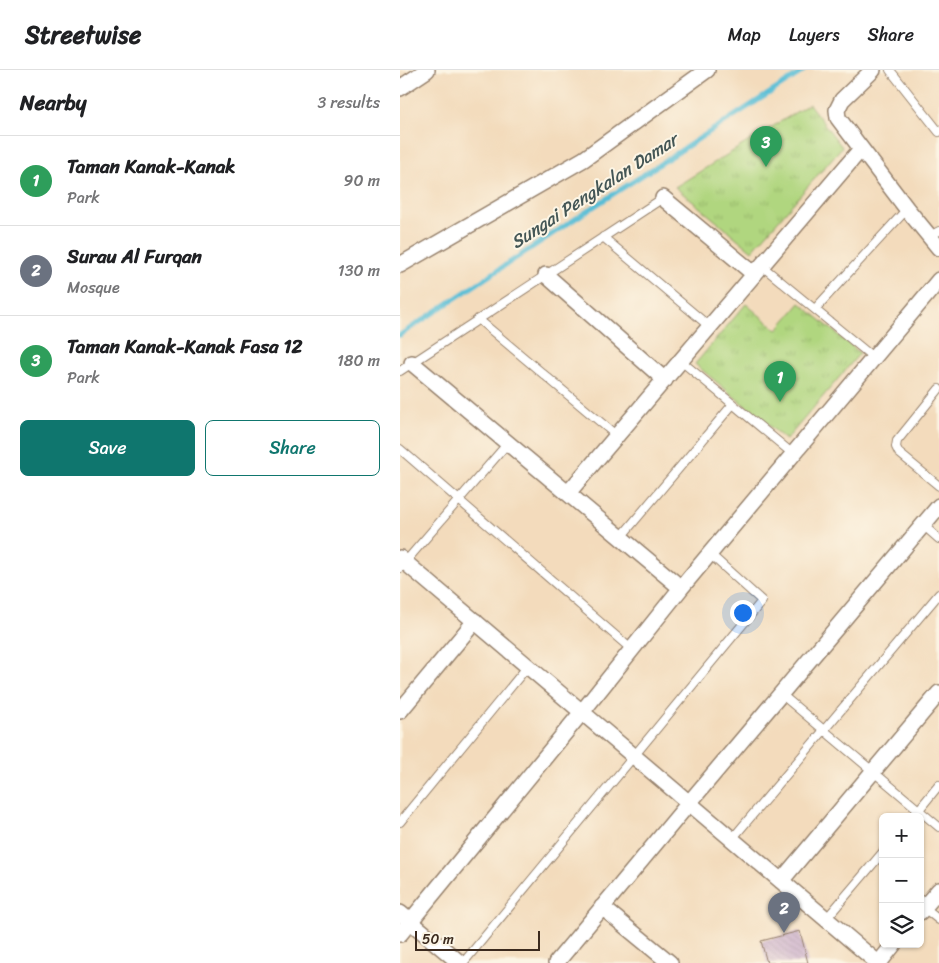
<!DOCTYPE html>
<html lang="en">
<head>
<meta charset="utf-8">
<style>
	:root { --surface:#fff; --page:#f6f6f6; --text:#202124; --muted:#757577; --line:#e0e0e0; --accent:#0f766e }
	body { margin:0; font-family:Sriracha,sans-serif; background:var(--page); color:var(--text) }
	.controls { position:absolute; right:15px; bottom:15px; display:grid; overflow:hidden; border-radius:8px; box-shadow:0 1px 4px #0004 }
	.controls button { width:45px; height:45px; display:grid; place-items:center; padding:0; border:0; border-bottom:1px solid var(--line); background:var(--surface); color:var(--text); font:25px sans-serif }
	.scale { position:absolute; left:15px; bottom:12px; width:125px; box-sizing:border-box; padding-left:5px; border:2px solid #3b2a1e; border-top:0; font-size:14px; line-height:18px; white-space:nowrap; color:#3b2a1e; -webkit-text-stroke:4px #fcf5e5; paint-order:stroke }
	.you { position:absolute; left:342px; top:542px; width:18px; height:18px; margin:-12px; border:4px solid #fff; border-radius:50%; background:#1a73e8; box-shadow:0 0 0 8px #1a73e833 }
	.badge { display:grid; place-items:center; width:32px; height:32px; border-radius:50%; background:var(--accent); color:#fff; font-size:16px; font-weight:700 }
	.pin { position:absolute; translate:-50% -41px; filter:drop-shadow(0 1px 2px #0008) }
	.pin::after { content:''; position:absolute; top:26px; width:18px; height:15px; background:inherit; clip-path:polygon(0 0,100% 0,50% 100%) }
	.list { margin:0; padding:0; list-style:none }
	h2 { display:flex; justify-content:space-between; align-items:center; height:65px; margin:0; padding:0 20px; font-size:21px }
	h2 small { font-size:16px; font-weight:400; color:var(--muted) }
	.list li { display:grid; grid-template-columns:32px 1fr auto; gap:15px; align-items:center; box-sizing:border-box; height:90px; padding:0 20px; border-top:1px solid var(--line) }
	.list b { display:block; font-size:19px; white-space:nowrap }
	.list p { margin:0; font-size:16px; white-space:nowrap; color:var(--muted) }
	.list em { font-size:16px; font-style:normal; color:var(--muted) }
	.actions { display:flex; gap:10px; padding:15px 20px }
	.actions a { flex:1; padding:11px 0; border:1px solid var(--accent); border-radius:8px; text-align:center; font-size:18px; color:var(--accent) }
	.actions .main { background:var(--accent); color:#fff }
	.icon { flex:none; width:28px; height:28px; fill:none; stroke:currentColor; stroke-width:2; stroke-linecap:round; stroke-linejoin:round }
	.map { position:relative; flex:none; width:539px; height:893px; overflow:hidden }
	header { display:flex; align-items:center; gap:30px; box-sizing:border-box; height:70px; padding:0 25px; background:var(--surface); border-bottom:1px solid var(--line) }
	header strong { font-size:24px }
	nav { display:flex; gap:28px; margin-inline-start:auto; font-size:18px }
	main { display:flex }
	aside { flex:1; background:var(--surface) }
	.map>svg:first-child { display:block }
	.park { fill:url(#park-tufts); stroke:#76804e }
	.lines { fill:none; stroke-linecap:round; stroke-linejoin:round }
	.stream { stroke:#58bed6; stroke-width:5 }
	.building { fill:url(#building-back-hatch) }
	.lane-casing { stroke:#97826d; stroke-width:10 }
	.street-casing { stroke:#97826d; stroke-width:18 }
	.lane { stroke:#fff; stroke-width:8 }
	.street { stroke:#fff; stroke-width:15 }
	.labels { text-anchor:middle; stroke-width:4; stroke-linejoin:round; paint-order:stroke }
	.water-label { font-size:18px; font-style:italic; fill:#445655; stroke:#fcf5e5 }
</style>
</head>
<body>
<header>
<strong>Streetwise</strong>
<nav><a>Map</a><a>Layers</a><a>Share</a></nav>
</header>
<main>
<aside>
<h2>Nearby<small>3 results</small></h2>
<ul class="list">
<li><span class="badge" style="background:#2e9e5b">1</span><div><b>Taman Kanak-Kanak</b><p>Park</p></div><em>90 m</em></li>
<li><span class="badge" style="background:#6b7280">2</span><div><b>Surau Al Furqan</b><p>Mosque</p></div><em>130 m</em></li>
<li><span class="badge" style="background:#2e9e5b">3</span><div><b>Taman Kanak-Kanak Fasa 12</b><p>Park</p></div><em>180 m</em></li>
</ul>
<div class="actions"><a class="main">Save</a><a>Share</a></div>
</aside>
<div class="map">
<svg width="539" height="893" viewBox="0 0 539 893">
	<defs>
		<pattern id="park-tufts" width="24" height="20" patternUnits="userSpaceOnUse" patternTransform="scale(1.25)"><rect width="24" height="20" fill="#b0d67f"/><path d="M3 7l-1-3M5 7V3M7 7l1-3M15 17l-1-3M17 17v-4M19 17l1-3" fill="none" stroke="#98b86d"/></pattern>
		<pattern id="building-back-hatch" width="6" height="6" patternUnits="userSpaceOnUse" patternTransform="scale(1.25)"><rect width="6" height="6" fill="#be9cc4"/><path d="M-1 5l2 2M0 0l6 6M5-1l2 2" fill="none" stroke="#9c7f9f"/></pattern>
	</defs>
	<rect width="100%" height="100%" fill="#fcf5e5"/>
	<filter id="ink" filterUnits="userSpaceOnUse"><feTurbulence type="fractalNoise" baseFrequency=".02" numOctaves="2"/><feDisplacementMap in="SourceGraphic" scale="10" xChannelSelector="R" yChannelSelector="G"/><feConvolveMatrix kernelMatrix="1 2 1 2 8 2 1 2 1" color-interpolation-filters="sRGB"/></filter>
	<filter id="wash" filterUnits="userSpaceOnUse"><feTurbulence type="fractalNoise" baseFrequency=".0096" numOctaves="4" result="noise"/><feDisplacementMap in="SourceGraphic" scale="20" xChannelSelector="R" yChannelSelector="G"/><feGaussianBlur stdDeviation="1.12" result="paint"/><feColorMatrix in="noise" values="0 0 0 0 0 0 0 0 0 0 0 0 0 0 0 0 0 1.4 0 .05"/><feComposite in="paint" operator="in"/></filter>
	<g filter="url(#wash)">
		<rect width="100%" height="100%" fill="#f3dbbc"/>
		<path class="park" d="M409 34 442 77 352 181 275 117Z
			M400 233 460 283 386 370 295 294 346 234 377 260Z"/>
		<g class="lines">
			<path class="stream" d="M0 265 178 147 399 4 404 0"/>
		</g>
		<g id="blocks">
			<path class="building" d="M400 861 408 893H367L361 871Z"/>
		</g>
	</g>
	<g filter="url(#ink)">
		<use href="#blocks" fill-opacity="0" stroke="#97826d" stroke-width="1"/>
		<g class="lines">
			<defs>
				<path id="lane" d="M490 0 539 62
					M530 166 539 161
					M203 167 310 257
					M362 196 474 288
					M415 239 507 139
					M78 249 217 366
					M281 291 393 384
					M0 301 263 128
					M539 319 497 371 496 377 499 383 539 416
					M0 379 231 579
					M523 455 539 469
					M221 467 333 334
					M0 498 108 373
					M381 624 539 757
					M513 747 539 715
					M0 752 128 596
					M332 769 539 524
					M524 838 539 850
					M426 849 483 782
					M63 893 362 531 310 484"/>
				<path id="street" d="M473 0 442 30 437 40 438 48 507 139 539 178
					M0 18 27 0
					M263 128 354 204
					M0 195 184 89 307 0
					M146 205 265 310
					M12 293 281 518
					M168 423 461 79
					M0 488 478 893
					M0 641 75 551
					M381 811 539 623
					M202 837 270 893
					M520 842 539 820
					M0 843 60 893
					M0 864 182 642 281 518 539 210
					M156 893 289 733 539 436
					M479 893 494 874"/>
			</defs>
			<use href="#lane" class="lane-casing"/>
			<use href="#street" class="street-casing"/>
			<use href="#lane" class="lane"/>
			<use href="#street" class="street"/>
		</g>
	</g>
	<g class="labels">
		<g class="water-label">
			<text transform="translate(194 121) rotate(-33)" y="6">Sungai Pengkalan Damar</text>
		</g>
	</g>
</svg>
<div class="controls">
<button>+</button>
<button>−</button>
<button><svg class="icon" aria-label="layers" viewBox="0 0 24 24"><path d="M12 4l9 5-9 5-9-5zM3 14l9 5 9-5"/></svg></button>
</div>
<div class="scale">50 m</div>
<div class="you"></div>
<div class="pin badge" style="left:380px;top:332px;background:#2e9e5b">1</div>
<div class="pin badge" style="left:384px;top:863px;background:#6b7280">2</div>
<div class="pin badge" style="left:366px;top:97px;background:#2e9e5b">3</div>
</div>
</main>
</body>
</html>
